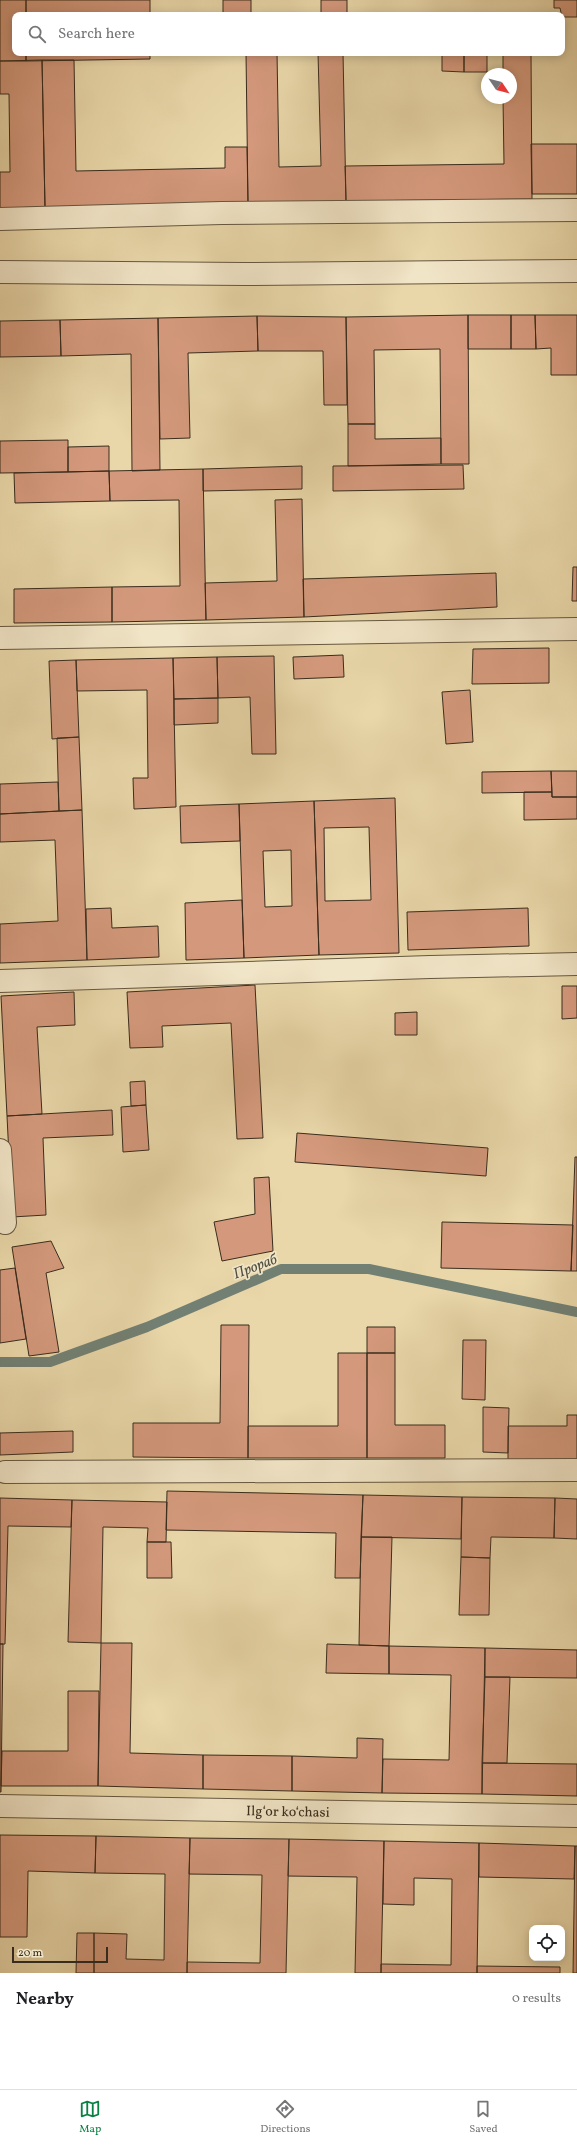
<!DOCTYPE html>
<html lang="en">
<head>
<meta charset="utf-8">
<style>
	:root { --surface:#fff; --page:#f2f2f2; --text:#202124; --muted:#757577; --line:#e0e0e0; --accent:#0b8043 }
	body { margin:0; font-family:Vollkorn,serif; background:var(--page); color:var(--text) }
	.controls { position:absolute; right:12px; bottom:12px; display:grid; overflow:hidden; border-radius:8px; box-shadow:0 2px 10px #0003 }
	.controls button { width:36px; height:36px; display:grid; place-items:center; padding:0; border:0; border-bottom:1px solid var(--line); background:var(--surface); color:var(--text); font:20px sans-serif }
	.compass { position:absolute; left:481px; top:68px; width:36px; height:36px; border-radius:50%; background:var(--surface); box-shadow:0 2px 10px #0003; rotate:125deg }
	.scale { position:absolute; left:12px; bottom:10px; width:96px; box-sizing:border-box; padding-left:4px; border:2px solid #392c1d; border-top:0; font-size:11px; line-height:14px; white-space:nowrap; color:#392c1d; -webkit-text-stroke:3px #f1e5c7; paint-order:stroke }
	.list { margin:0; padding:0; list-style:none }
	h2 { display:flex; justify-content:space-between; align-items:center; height:52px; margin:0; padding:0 16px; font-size:17px }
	h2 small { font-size:13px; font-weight:400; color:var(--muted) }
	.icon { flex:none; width:22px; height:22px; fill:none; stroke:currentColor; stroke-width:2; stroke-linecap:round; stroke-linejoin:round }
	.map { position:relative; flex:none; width:577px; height:1973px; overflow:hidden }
	.search { position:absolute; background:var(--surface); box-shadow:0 2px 10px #0003; left:12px; right:12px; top:12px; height:44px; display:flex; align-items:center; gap:10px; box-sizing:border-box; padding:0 14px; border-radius:8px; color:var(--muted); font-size:15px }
	.sheet { height:116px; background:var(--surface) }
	nav { display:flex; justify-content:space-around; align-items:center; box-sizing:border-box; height:56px; border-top:1px solid var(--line); background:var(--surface); font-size:11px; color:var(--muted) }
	nav a { display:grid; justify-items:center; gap:2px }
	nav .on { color:var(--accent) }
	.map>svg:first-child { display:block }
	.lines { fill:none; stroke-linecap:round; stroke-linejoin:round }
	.stream { stroke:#728074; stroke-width:10 }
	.building { fill:#d4997c; stroke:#392c1d; fill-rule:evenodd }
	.minor-casing { stroke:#655740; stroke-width:24 }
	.minor { stroke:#f1e5c7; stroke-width:22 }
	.labels { text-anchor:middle; stroke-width:3.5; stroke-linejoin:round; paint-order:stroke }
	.street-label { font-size:14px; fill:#392c1d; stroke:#f1e5c7 }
	.water-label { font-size:15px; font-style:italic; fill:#514f41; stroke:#f1e5c7 }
</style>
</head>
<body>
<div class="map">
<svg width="577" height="1973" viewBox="0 0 577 1973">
	<rect width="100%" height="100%" fill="#e9d7a9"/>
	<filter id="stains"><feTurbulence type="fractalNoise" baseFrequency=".005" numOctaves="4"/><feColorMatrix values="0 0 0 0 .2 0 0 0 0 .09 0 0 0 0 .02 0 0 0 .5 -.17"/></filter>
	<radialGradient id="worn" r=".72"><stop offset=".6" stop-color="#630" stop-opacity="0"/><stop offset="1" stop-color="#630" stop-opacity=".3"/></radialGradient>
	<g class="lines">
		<path class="stream" d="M0 1362H50L147 1327 281 1269H369L577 1312"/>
	</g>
	<path class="building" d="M0 0H26V15H15V53H26V61H0Z
		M26 0H150V15H26Z
		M223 0H251V15H223Z
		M321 0H347V15H321Z
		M554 0H577V17H562L560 8H554Z
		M26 53H150V59L26 61Z
		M246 53H277L279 167 321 166 318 53H343L346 201 248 203Z
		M442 53H464V72L442 71Z
		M464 53H487V72H464Z
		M503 53H531L532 199 346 201 345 166 504 164 503 98H511V74H503Z
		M42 60 45 207 0 208V172H10L9 94H0V61Z
		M42 60H74L76 171 225 168V147H247L248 203 45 207Z
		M531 144H577V194H532Z
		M468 315H511V349H468Z
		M468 315 469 464H441L440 349 374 350 375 424H348L346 317Z
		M511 315H535L536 349H511Z
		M535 315H577V375H551V348L536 349Z
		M257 316 346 317 347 405H324L323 351H258Z
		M257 316 258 351 188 353 190 438 160 439 158 318Z
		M158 318 160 470 132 471 131 354 61 356 60 320Z
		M60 320 61 356 0 357V321Z
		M348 424H375V439L441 438V464L348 466Z
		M68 440V472L0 473V441Z
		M109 446V471L68 472V447Z
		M463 465 464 489 333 491V466Z
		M302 466V489L203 491V469Z
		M203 469 206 620 112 622V587L180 586 179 500 110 501 109 471Z
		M109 471 110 501 15 503 14 473Z
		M302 499 304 617 206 620 205 583 277 581 275 500Z
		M573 567H577V601H572Z
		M496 573 497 607 304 617 303 579Z
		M112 587V622L14 623V589Z
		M549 648V683L472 684 473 649Z
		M343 655 344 677 294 679 293 657Z
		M274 656 276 754H252L250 697 218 698 217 657Z
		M217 657 218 698 174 699 173 658Z
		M173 658 176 807 134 809 133 778H148L147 690 77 691 76 660Z
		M76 660 79 737 52 739 49 661Z
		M470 690 473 742 446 744 442 692Z
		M218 698V723L174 725V699Z
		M79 737 82 810 59 811 57 738Z
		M551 771 552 792 482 793V772Z
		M551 771H577V797H552Z
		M58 782 59 811 0 814V784Z
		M524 792H552V797H577V819L524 820Z
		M395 798 399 953 319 955 314 801ZM369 827 371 900 325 901 324 828Z
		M314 801 319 955 244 958 239 804ZM291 850 292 906 265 907 263 851Z
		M239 804 240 841 181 843 180 806Z
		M82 810 87 960 0 963V924L58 921 55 840 0 842V814Z
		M242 900 244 958 186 960 185 903Z
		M111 908 112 928 158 926 159 957 87 960 86 909Z
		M528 908 529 946 408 950 407 912Z
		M255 985 263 1138 237 1139 231 1023 162 1026 163 1047 130 1048 127 992Z
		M562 986H577V1018L562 1019Z
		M74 992 75 1025 37 1027 42 1114 7 1116 1 996Z
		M417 1012V1035H395V1013Z
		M145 1081 146 1105 131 1106 130 1082Z
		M146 1105 149 1150 123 1152 121 1107Z
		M112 1110 113 1135 43 1138 46 1215 12 1217 7 1116Z
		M297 1133 488 1148 486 1176 295 1162Z
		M575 1157H577V1271H571Z
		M269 1177 273 1251 222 1261 214 1222 255 1214 254 1178Z
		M442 1222 573 1225 571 1271 441 1268Z
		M51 1241 64 1268 46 1273 59 1352 29 1356 12 1247Z
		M15 1268 26 1339 0 1343V1270Z
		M221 1325H249L248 1458 133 1457V1423H220Z
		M367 1327H395V1353H367Z
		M463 1340H486L485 1400 462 1399Z
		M338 1353H367V1458H248V1426H338Z
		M367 1353H395V1425H445V1458H367Z
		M483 1407 509 1408 508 1453 483 1452Z
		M567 1415H577V1461L508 1460V1426H567Z
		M73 1431V1452L0 1455V1433Z
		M167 1491 363 1495 360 1578H335L336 1533 166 1530Z
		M363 1495 462 1497 461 1539 361 1537Z
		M462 1497 555 1498 554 1538 491 1537 490 1558 461 1557Z
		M0 1498 72 1500 71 1527 8 1526 5 1644H0Z
		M555 1498 577 1499V1539L554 1538Z
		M72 1500 167 1502 166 1542H147L148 1528 103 1527 101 1643 68 1642Z
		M361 1537H392L389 1646 359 1645Z
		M147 1542H171L172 1578H147Z
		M461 1557 490 1558 489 1615H459Z
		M101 1643H132L130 1753 203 1755V1789L98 1786Z
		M0 1644H3L1 1792H0Z
		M327 1644 389 1646V1674L326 1673Z
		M389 1646 485 1648 482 1794 382 1793 383 1759 449 1760 451 1675 389 1674Z
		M485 1648 577 1650V1678L485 1677Z
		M485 1677H510L507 1763H482Z
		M68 1691H99L98 1786H1L2 1751H68Z
		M357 1738 383 1739 382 1793 292 1791V1756L357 1758Z
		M203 1755 292 1756V1791L203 1789Z
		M482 1763 577 1764V1796L482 1794Z
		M0 1835 96 1836 95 1873 28 1871 27 1937H0Z
		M96 1836 190 1838 187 1973H94V1933L127 1934 126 1959 164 1960 165 1874 95 1873Z
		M190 1838 289 1839 286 1973H187V1962L260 1963 262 1875 189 1874Z
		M289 1839 384 1841 381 1973H355L357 1877 288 1876Z
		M384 1841 479 1843 477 1973H381V1964L451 1965 452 1879 414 1878V1905L383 1904Z
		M479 1843 575 1846 574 1879 479 1877Z
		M575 1846H577V1973H573Z
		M77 1933H94V1973H76Z
		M477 1966 560 1967V1973H477Z"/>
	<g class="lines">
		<defs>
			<path id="minor" d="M0 219 222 213 577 210
				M0 272 244 274 577 271
				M0 638 577 629
				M0 981 430 967 577 964
				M0 1150 5 1223
				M5 1472 577 1470
				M0 1806 577 1816"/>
		</defs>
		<use href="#minor" class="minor-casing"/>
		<use href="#minor" class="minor"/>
	</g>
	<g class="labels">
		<g class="street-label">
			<text transform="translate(288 1811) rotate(1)" y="5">Ilgʻor koʻchasi</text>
		</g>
		<g class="water-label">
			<text transform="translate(255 1266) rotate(-21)" y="5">Прораб</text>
		</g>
	</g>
	<rect width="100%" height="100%" filter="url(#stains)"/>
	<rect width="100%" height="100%" fill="url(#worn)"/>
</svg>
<div class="controls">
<button><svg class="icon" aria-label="locate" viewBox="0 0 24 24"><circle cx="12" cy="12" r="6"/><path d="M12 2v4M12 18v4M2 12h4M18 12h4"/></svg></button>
</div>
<svg class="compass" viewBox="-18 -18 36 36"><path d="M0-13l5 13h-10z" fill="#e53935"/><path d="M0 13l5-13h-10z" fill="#757577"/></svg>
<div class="scale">20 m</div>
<div class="search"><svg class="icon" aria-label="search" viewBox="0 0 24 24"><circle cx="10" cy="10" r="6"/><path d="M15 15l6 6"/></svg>Search here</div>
</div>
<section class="sheet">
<h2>Nearby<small>0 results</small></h2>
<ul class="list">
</ul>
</section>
<nav>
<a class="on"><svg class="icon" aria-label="map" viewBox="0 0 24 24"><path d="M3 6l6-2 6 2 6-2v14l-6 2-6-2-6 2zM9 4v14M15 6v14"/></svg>Map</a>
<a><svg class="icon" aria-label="directions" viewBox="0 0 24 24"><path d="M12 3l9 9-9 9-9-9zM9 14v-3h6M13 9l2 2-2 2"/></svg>Directions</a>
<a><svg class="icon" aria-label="saved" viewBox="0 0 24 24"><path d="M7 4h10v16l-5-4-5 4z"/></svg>Saved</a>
</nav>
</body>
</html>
